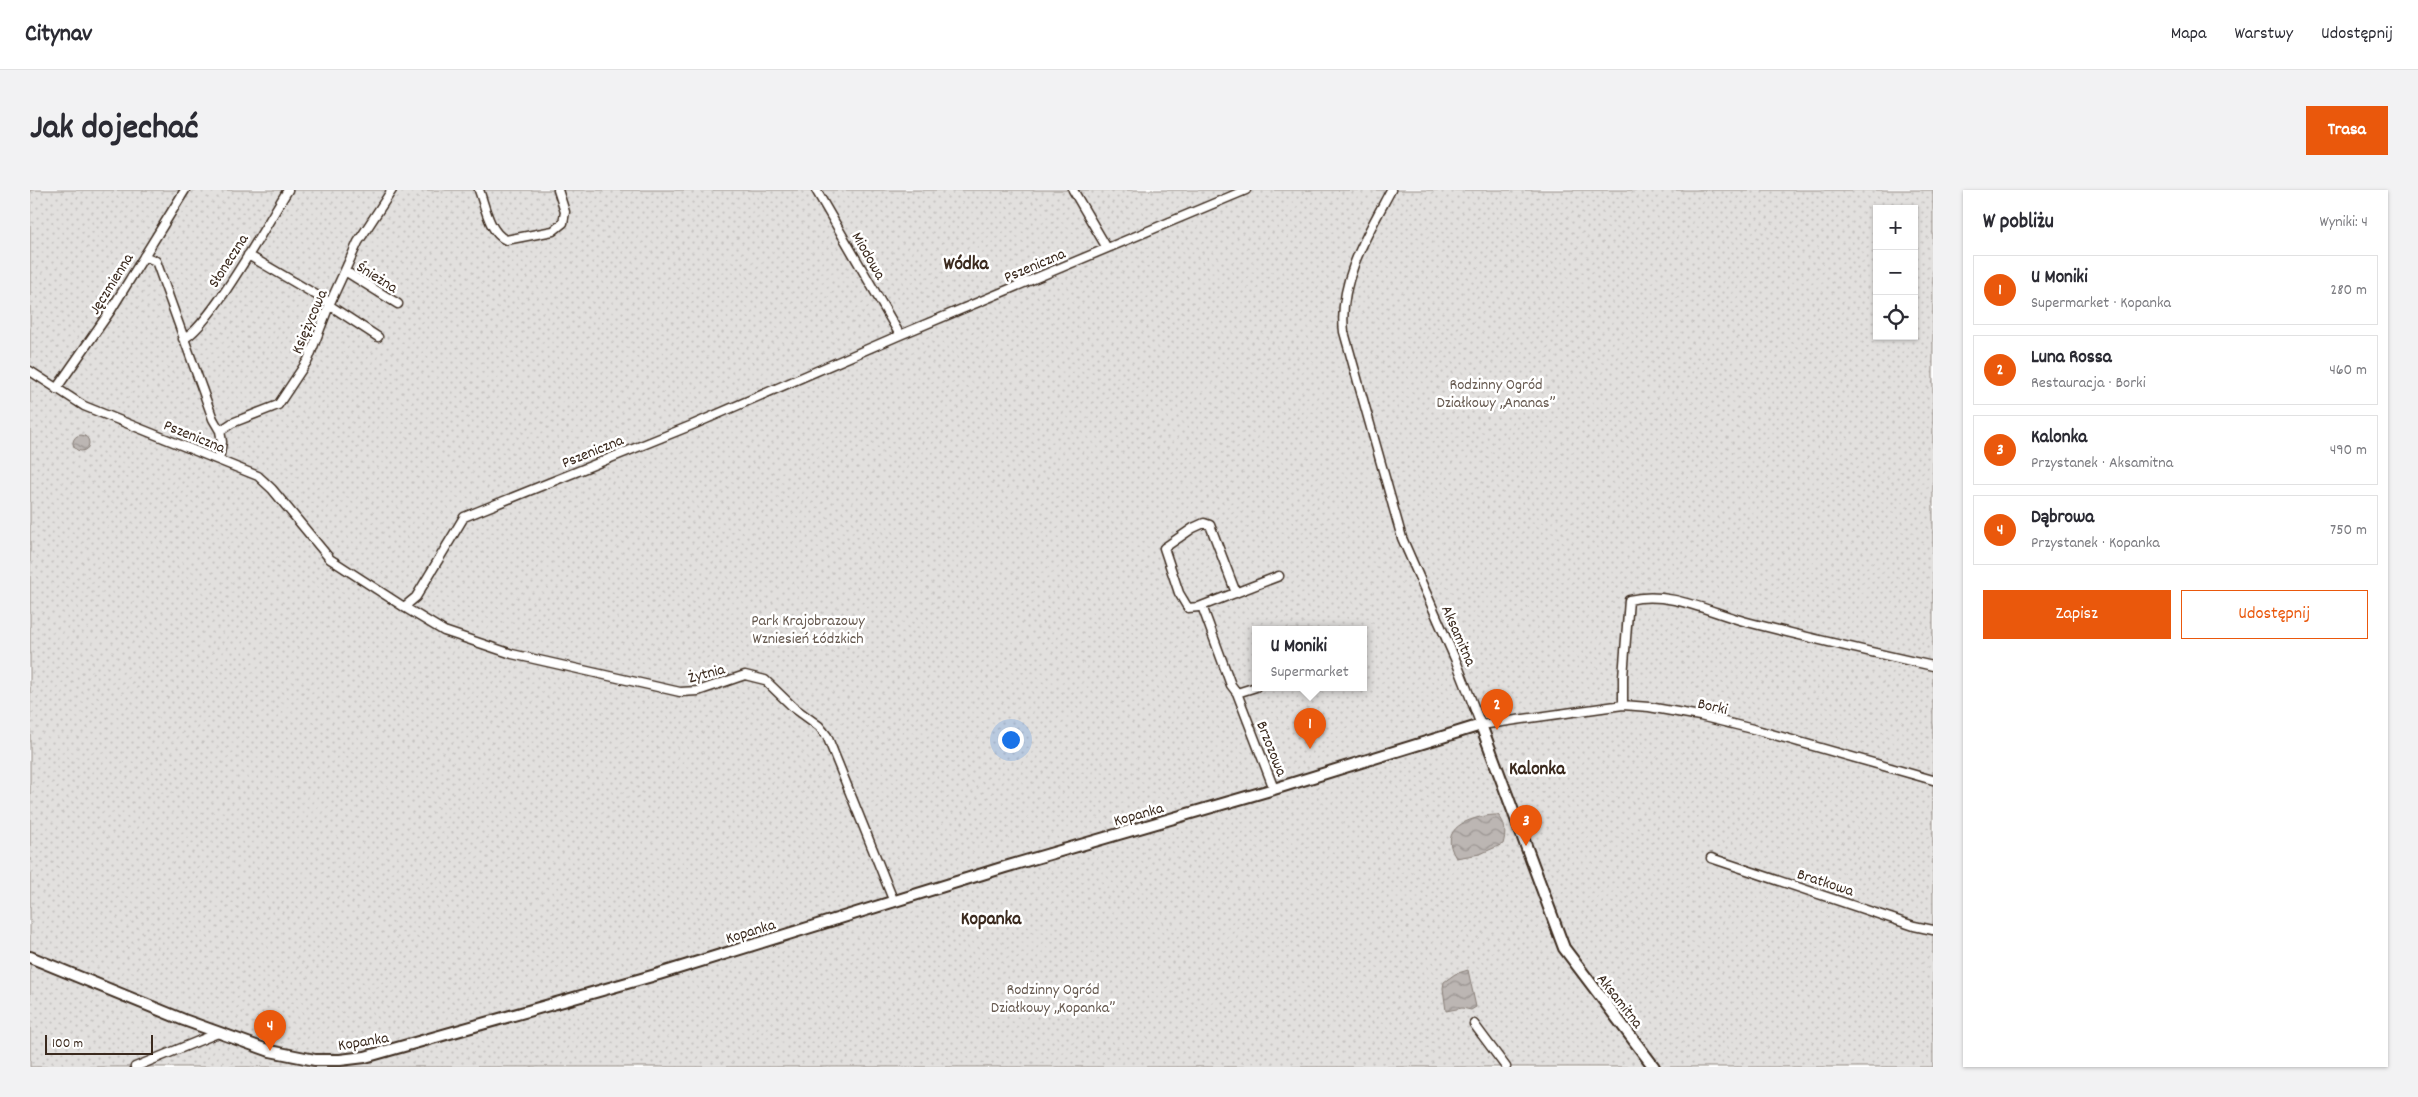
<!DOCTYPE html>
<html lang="pl">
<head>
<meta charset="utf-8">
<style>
	:root { --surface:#fff; --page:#f2f2f3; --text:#2b2b33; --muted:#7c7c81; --line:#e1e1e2; --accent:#ea580c }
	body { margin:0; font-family:Dekko,sans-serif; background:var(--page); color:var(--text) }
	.controls { position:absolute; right:15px; top:15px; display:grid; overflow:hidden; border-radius:0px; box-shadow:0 1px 4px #0004 }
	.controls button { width:45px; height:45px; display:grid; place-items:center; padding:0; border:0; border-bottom:1px solid var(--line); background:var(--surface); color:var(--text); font:25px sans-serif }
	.scale { position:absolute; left:15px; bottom:12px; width:108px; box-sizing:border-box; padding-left:5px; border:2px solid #3b2a1e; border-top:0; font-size:14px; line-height:18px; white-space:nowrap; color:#3b2a1e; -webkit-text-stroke:4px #fff; paint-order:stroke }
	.you { position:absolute; left:980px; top:549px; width:18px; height:18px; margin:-12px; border:4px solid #fff; border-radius:50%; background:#1a73e8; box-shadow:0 0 0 8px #1a73e833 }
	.badge { display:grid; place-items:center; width:32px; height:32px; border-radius:50%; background:var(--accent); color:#fff; font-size:16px; font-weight:700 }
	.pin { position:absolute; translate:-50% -41px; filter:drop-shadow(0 1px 2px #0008) }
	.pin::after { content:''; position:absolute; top:26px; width:18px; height:15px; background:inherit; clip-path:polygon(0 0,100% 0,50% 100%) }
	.popup { position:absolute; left:1222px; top:436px; width:115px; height:65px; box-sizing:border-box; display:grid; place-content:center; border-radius:0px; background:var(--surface); filter:drop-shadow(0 1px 4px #0005); font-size:16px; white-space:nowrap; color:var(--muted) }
	.popup b { font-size:19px; color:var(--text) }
	.popup::after { content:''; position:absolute; left:50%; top:100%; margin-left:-10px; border:10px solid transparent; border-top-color:var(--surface) }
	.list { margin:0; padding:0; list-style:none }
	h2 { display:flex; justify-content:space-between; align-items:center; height:65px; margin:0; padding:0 20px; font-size:21px }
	h2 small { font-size:16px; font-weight:400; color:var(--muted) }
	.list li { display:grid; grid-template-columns:32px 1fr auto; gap:15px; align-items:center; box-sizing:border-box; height:70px; margin:0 10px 10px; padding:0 10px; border:1px solid var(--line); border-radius:0px }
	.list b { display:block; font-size:19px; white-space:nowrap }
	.list p { margin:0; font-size:16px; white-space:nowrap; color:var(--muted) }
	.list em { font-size:16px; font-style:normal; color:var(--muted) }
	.actions { display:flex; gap:10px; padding:15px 20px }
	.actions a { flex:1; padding:11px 0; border:1px solid var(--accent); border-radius:0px; text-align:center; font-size:18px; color:var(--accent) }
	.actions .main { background:var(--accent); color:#fff }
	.icon { flex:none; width:28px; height:28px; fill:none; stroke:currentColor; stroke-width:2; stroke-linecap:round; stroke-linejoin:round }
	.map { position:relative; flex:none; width:1903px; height:877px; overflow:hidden; border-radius:0px }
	header { display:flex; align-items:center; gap:30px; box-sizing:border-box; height:70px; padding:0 25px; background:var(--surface); border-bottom:1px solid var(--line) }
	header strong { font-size:24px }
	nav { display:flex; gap:28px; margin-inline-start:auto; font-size:18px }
	.intro { display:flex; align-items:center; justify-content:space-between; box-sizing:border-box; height:120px; padding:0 30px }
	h1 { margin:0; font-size:35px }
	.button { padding:12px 22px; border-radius:0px; background:var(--accent); color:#fff; font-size:18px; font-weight:700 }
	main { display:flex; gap:30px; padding:0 30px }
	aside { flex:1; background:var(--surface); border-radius:0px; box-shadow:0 1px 4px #0004 }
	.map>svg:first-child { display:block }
	.park { fill:url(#park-dots); stroke:#8e857e; fill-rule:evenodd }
	.water { fill:url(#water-waves); stroke:#887e77 }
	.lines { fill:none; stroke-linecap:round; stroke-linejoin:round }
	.minor-casing { stroke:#3b2a1e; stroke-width:11 }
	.tertiary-casing { stroke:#3b2a1e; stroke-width:14 }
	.minor { stroke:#fff; stroke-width:8 }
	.tertiary { stroke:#fff; stroke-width:10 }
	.labels { text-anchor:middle; stroke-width:5; stroke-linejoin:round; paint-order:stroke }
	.street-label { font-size:16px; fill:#3b2a1e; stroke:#fff }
	.park-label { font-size:16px; fill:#65584e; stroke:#fff }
	.quarter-label { font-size:19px; font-weight:bold; fill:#3b2a1e; stroke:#fff }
</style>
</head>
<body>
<header>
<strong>Citynav</strong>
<nav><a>Mapa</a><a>Warstwy</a><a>Udostępnij</a></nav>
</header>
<div class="intro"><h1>Jak dojechać</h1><a class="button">Trasa</a></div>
<main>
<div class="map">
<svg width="1903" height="877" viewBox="0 0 1903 877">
	<defs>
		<pattern id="park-dots" width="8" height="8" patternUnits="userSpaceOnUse" patternTransform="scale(1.25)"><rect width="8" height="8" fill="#e2e0de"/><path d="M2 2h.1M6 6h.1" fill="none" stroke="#c3c0be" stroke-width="1.8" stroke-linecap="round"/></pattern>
		<pattern id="water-waves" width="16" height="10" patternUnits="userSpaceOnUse" patternTransform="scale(1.25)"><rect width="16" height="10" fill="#bcb6b3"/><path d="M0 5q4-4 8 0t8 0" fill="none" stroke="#9a9491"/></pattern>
	</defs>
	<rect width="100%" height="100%" fill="#fff"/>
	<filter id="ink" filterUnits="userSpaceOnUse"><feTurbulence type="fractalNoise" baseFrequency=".02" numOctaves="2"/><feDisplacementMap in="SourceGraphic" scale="10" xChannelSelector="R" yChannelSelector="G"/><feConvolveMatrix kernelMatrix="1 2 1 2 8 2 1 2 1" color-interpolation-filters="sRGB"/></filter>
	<g filter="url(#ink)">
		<path class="park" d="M0 0H1903V877H0ZM1847 19H1884V146H1847ZM1226 440H1334V498H1226Z"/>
		<path class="water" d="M43 253a8 8 0 1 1 16 0a8 8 0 1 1-16 0Z
			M1464 625H1468C1476 633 1476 644 1473 654L1450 664 1426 668C1407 638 1439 627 1464 625Z
			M1438 780 1446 817 1441 820 1432 818 1416 821 1413 798 1414 792 1425 784Z"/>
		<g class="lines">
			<defs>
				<path id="minor" d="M449 0C455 16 459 42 476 50L523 41 533 33 535 22 528 0
					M786 0 870 145
					M1043 0 1077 58
					M1361 0C1338 43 1308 91 1314 142L1372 348 1426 471 1451 535 1593 515 1619 517 1670 526 1727 540 1903 590
					M218 65 300 113
					M114 66 126 71 183 229 190 241
					M315 81 368 114
					M299 115 348 147
					M153 149C178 140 240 28 258 0
					M0 181 54 216 228 286 242 299 300 369 374 417 386 407 434 327 660 236 870 145 1216 0
					M26 199 81 120 155 0
					M189 270 192 252 190 241 202 233 248 215 278 170 300 113 328 52 362 0
					M1206 403 1180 335 1174 333 1163 338 1134 358 1149 403 1158 418 1169 417 1249 386
					M1172 416 1201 495 1207 503 1244 599
					M374 417 414 441 482 464 650 502 668 501 715 485 735 490 763 517 789 536 797 546 864 712
					M1207 503 1226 497
					M1593 515V487L1599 410C1639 400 1679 422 1717 432 1779 448 1841 462 1903 476
					M1681 668 1884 736 1903 740
					M1444 834 1476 877
					M105 877 188 843"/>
				<path id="tertiary" d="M0 767 154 830 240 861 285 870H310L335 867 629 784 975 677 1244 599 1451 535 1534 758 1624 877"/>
			</defs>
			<use href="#minor" class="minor-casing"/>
			<use href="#tertiary" class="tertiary-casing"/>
			<use href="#minor" class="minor"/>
			<use href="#tertiary" class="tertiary"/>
		</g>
	</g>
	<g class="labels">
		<g class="street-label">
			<text transform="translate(840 65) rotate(60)" y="6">Miodowa</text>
			<text transform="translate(197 70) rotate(-57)" y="6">Słoneczna</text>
			<text transform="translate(1004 74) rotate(-23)" y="6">Pszeniczna</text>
			<text transform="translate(348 86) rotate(32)" y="6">Śnieżna</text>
			<text transform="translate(80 93) rotate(-58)" y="6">Jęczmienna</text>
			<text transform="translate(278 131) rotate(-67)" y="6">Księżycowa</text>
			<text transform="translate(165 245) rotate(22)" y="6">Pszeniczna</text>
			<text transform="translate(562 260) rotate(-22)" y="6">Pszeniczna</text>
			<text transform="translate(1430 445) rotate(66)" y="6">Aksamitna</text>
			<text transform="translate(676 482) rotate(-15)" y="6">Żytnia</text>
			<text transform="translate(1683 515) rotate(13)" y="6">Borki</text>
			<text transform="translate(1243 558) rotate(68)" y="6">Brzozowa</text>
			<text transform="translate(1108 623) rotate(-16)" y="6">Kopanka</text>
			<text transform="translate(1796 691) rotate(18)" y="6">Bratkowa</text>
			<text transform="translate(720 740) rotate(-17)" y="6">Kopanka</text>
			<text transform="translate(1591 810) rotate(52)" y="6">Aksamitna</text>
			<text transform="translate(333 850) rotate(-9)" y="6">Kopanka</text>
		</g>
		<g class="park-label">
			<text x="1466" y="199">Rodzinny Ogród<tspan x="1466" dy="18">Działkowy „Ananas”</tspan></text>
			<text x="778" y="435">Park Krajobrazowy<tspan x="778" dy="18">Wzniesień Łódzkich</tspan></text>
			<text x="1023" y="804">Rodzinny Ogród<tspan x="1023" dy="18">Działkowy „Kopanka”</tspan></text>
		</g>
		<g class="quarter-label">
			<text x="936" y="79">Wódka</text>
			<text x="1507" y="584">Kalonka</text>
			<text x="961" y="734">Kopanka</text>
		</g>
	</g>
</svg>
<div class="controls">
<button>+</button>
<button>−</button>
<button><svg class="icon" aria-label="locate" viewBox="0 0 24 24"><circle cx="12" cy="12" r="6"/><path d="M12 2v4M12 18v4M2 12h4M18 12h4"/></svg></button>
</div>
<div class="scale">100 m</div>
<div class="you"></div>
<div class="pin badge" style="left:1280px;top:559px">1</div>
<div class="popup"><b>U Moniki</b>Supermarket</div>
<div class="pin badge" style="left:1467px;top:540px">2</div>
<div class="pin badge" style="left:1496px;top:656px">3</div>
<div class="pin badge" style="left:240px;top:861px">4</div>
</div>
<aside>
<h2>W pobliżu<small>Wyniki: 4</small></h2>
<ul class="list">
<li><span class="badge">1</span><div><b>U Moniki</b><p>Supermarket · Kopanka</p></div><em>280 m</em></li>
<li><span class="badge">2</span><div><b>Luna Rossa</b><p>Restauracja · Borki</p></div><em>460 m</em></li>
<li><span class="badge">3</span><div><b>Kalonka</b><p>Przystanek · Aksamitna</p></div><em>490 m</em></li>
<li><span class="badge">4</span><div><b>Dąbrowa</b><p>Przystanek · Kopanka</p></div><em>750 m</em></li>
</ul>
<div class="actions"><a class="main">Zapisz</a><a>Udostępnij</a></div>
</aside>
</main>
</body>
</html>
